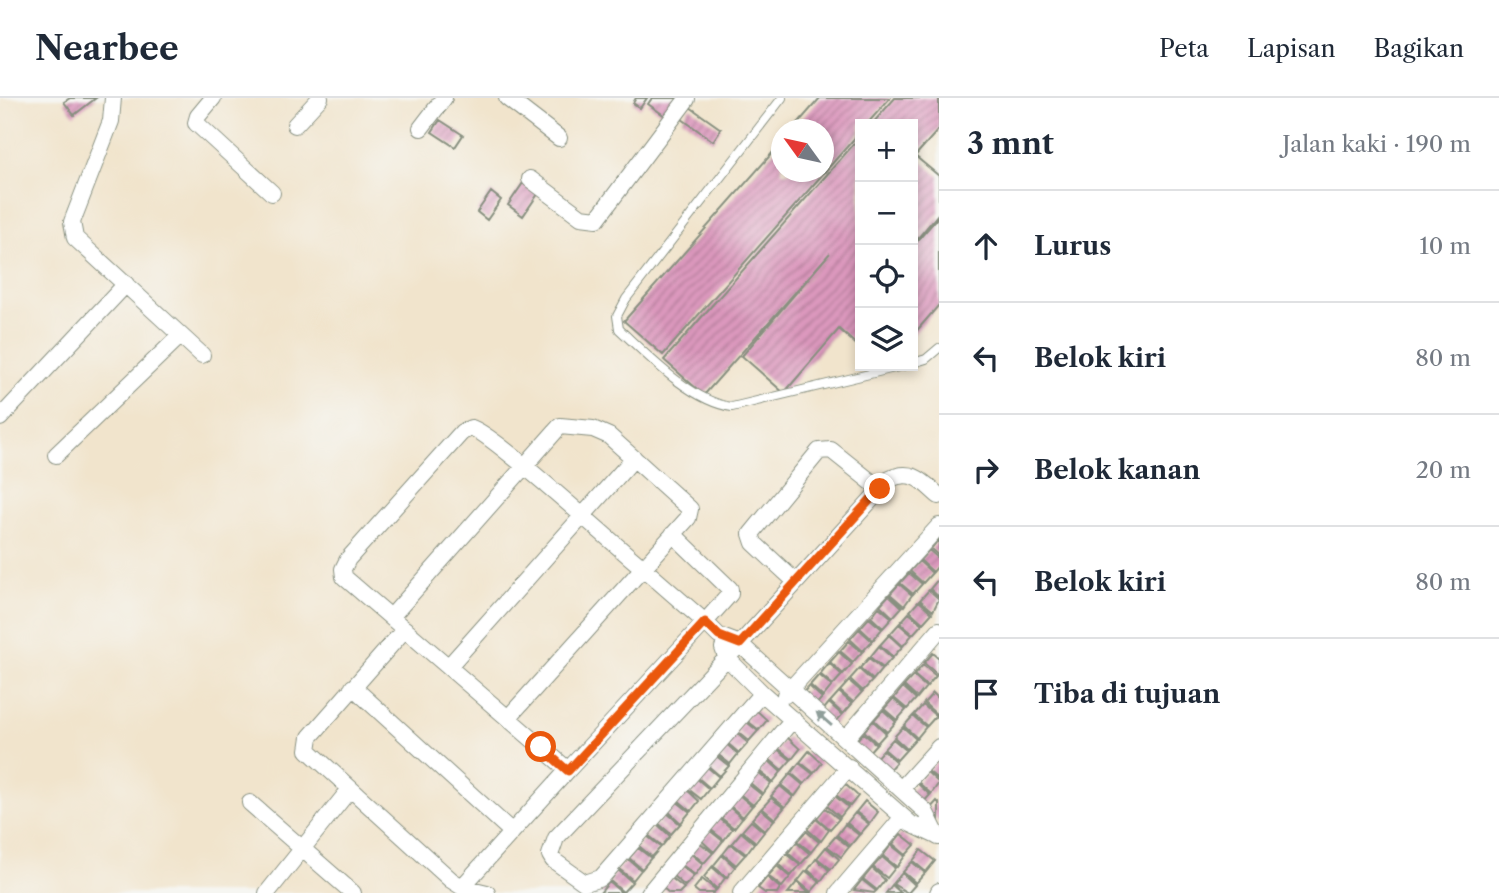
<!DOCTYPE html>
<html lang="id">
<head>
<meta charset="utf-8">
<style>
	:root { --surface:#fff; --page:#f6f6f7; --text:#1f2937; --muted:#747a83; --line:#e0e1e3 }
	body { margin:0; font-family:"Libre Caslon Text",serif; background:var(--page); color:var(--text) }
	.controls { position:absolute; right:21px; top:21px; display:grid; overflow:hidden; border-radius:0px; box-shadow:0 4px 10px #0003 }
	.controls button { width:63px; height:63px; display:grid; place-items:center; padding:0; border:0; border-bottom:2px solid var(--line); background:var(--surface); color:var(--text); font:35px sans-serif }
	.compass { position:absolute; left:771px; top:21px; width:63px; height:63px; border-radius:50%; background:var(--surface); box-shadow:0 4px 10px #0003; rotate:303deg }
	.stop { position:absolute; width:21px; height:21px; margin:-16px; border:5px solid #ea580c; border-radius:50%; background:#fff }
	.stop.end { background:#ea580c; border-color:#fff; box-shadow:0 2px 7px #0008 }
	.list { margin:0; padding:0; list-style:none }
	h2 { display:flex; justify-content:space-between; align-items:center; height:91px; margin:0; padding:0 28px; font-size:30px }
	h2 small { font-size:23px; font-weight:400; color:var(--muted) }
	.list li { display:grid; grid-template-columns:46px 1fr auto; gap:21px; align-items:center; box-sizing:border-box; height:112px; padding:0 28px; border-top:2px solid var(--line) }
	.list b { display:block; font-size:26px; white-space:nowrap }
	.list em { font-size:23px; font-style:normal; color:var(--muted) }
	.icon { flex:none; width:38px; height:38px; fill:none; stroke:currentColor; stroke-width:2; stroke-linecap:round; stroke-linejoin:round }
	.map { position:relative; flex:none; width:939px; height:795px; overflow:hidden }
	header { display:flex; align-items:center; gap:42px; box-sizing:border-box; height:98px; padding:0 35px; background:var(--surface); border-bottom:2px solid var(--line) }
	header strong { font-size:33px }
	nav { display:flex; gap:38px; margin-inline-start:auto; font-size:24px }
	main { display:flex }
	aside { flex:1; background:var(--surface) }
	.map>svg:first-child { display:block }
	.building { fill:url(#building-hatch) }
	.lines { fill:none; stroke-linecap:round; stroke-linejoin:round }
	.lane-casing { stroke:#889080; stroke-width:10 }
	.street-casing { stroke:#889080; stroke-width:18 }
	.lane { stroke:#fff; stroke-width:8 }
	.street { stroke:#fff; stroke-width:16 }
	.oneway { fill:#8f9e9a }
	.route { stroke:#ea580c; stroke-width:9 }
</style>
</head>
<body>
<header>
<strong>Nearbee</strong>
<nav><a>Peta</a><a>Lapisan</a><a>Bagikan</a></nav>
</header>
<main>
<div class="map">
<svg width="939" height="795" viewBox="0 0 939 795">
	<defs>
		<pattern id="building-hatch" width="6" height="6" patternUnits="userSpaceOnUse" patternTransform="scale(1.75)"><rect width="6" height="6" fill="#dc98bd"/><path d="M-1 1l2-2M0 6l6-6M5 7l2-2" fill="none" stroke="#b27d9a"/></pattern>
	</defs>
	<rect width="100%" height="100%" fill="#f6f6f2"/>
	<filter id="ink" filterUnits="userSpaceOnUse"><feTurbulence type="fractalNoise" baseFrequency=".0143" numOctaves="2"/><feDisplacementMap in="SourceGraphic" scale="14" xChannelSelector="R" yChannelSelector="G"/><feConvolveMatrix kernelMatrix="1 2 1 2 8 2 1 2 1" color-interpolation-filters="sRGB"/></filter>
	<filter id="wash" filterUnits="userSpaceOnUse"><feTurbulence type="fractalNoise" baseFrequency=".00686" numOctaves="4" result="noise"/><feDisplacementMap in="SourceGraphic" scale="28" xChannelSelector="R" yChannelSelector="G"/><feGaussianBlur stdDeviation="1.57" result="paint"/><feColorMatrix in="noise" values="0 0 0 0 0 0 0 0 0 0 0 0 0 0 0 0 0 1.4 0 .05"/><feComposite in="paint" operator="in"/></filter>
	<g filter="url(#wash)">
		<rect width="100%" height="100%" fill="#f1e4cc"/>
		<g id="blocks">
			<path class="building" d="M70 0H96L74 17 64 4Z
				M636 0H647L640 10 633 5Z
				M652 0H681L668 20 648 6Z
				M820 0H890L867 26H860V34L663 257 624 223 782 44V74H824V32H792Z
				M895 0H939V31L915 58 939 78V115L913 146V26H872Z
				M690 9 721 31 713 43 682 21Z
				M440 22 463 37 455 49 432 34Z
				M860 39V250L839 231 784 295 742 258 830 155 704 297 664 262Z
				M523 85 538 96 523 118 508 107Z
				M491 94 501 102 487 122 477 114Z
				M939 118V207L913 237V148Z
				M939 441V458L931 451Z
				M929 452 939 461V467L933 474 920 462Z
				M919 463 932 475 923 485 910 473Z
				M909 475 922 486 913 496 900 485Z
				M939 480V499L930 491Z
				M899 486 912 497 904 508 890 496Z
				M929 492 939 501 933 513 920 502Z
				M889 497 902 509 893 519 880 507Z
				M919 503 932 515 923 525 910 513Z
				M879 509 892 520 883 530 871 519Z
				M909 515 922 526 913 536 900 525Z
				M869 520 882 531 873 542 860 530Z
				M899 526 912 537 903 548 890 536Z
				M859 531 872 543 863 553 850 541Z
				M889 537 902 549 893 559 880 547Z
				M849 543 862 554 853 564 840 553Z
				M879 548 892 560 883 570 870 559Z
				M839 554 852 566 843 576 830 564Z
				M933 555 939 560 938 577 924 565Z
				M869 560 882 571 873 582 860 570Z
				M829 565 842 577 833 587 820 576Z
				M923 567 936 578 927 588 914 577Z
				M859 571 872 583 863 593 850 581Z
				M819 577 832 588 823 599 810 587Z
				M913 578 926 589 917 600 904 588Z
				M849 583 862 594 853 604 840 593Z
				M809 588 822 600 813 610 800 598Z
				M903 589 916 601 907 611 894 600Z
				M839 594 852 606 843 616 830 604Z
				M933 595 939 601 937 617 924 605Z
				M893 601 906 612 897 622 884 611Z
				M829 605 842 617 833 627 820 616Z
				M923 607 936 618 927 628 914 617Z
				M754 610 767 622 759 632 745 621Z
				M883 612 896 624 887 634 874 622Z
				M913 618 926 629 917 640 904 628Z
				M744 622 758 633 749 643 736 632Z
				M873 623 886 635 877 645 864 633Z
				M903 629 916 641 907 651 894 639Z
				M735 634 748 645 739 655 726 644Z
				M863 635 876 646 867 656 854 645Z
				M787 639 800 651 792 661 778 650Z
				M893 641 906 652 897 662 884 651Z
				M725 645 738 656 730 666 716 655Z
				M777 651 791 662 782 672 769 661Z
				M883 652 896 664 887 674 874 662Z
				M809 653 822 665 814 675 800 664Z
				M715 657 729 668 720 678 707 667Z
				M768 662 781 674 773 684 759 673Z
				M937 663 939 664V682L928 673Z
				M799 665 813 676 804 686 791 675Z
				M706 668 719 679 710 690 697 679Z
				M758 674 771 685 763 696 749 684Z
				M927 674 939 685 931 696 918 684Z
				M790 676 803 687 795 698 781 687Z
				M696 680 709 691 701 701 687 690Z
				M917 685 930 697 921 707 908 696Z
				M748 686 762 697 753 707 740 696Z
				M845 686 858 698 850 708 836 697Z
				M780 688 793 699 785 709 771 698Z
				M686 691 699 703 691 713 678 702Z
				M739 697 752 708 743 719 730 708Z
				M835 698 848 709 840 719 827 708Z
				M771 700 784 710 775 721 762 710Z
				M676 703 690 714 681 725 668 713Z
				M865 703 878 714 870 725 856 714Z
				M937 703 939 705V723L928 713Z
				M729 709 742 720 734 730 720 719Z
				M825 710 839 721 830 731 817 720Z
				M761 711 774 722 765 733 752 721Z
				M667 715 680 726 671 736 658 725Z
				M855 715 869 726 860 736 847 725Z
				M719 720 732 731 724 742 710 731Z
				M816 721 829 732 821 743 807 731Z
				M751 723 764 734 756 744 742 733Z
				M657 726 670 738 662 748 648 737Z
				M845 726 859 737 850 748 837 737Z
				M709 732 723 743 714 754 701 742Z
				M806 733 819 744 811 754 797 743Z
				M741 734 754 745 746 756 732 745Z
				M901 736 915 747 906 757 893 746Z
				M647 738 661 749 652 759 639 748Z
				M836 738 849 749 841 759 827 748Z
				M699 744 713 755 704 765 691 754Z
				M796 744 810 756 801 766 788 755Z
				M731 746 745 757 736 767 723 756Z
				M891 747 905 758 897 769 883 758Z
				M826 749 839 761 831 771 817 760Z
				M638 750 651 760 642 771 629 760Z
				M921 752 935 763 926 774 913 763Z
				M690 755 703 766 695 777 681 766Z
				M786 756 800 767 791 778 778 766Z
				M722 757 735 769 727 779 713 768Z
				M882 759 895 770 887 780 873 769Z
				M628 761 641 772 633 782 619 771Z
				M816 761 829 772 821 783 808 772Z
				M912 764 925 775 916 785 903 774Z
				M680 767 694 778 685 788 672 777Z
				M777 768 790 779 782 789 768 778Z
				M712 769 725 780 717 791 704 779Z
				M872 770 885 782 877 792 863 781Z
				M618 772 632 784 623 794 610 783Z
				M806 773 820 784 811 794 798 783Z
				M902 775 915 787 908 795 893 786Z
				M670 779 684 790 679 795H669L662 789Z
				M767 779 780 790 777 795H765L758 790Z
				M702 781 716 792 713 795H699L694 791Z
				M862 782 876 793 874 795 854 792Z
				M609 784 622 795H600Z
				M797 784 809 795H788Z
				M892 787 901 795H886Z"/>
		</g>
	</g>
	<g filter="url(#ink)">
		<use href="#blocks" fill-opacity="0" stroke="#889080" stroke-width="2"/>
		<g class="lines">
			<defs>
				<path id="lane" d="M782 0 626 201 617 218 619 231C648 258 692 304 732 309L903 268
					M913 265 926 261 939 250"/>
				<path id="street" d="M113 0 111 23 72 124 75 140 202 257
					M213 0 198 18 196 25 272 95
					M507 0 559 40
					M295 27 320 0
					M421 30 444 0
					M530 81 581 119 597 121 687 1
					M0 320 126 186
					M56 357 180 238
					M796 484 754 445 751 436 819 353 831 352 880 391
					M391 519 560 328 593 331 609 338 690 411 688 420 643 470C615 448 491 333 471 330L462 334 348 461 343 471 344 479 568 672 705 524 719 538 740 546 925 713 938 739
					M405 531 310 639 308 652 451 782 462 789 487 795
					M723 550 726 559 762 595 911 726 939 739
					M449 568 634 360
					M353 589 512 734
					M762 595 601 780 585 785 553 762 550 757 556 740 740 546 890 381C912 370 923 384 939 398
					M785 597 939 428
					M508 620 643 470 705 524 730 496V491L673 436
					M846 640 939 532
					M901 691 939 649
					M250 705 353 795
					M462 789 568 672
					M267 795 350 691
					M649 795 793 621
					M741 795 849 669
					M838 795 903 719
					M938 795 939 793"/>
			</defs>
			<use href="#lane" class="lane-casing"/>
			<use href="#street" class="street-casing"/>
			<use href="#lane" class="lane"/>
			<use href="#street" class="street"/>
		</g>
		<defs><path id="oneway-solid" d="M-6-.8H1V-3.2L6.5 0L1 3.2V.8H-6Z" transform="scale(1.75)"/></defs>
		<use class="oneway" href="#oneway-solid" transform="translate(824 621) rotate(-139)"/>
	</g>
	<g class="lines" filter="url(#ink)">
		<path class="route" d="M541 649 568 673 705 524 719 538 740 546 880 391"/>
	</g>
</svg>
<div class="controls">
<button>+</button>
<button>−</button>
<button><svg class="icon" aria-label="locate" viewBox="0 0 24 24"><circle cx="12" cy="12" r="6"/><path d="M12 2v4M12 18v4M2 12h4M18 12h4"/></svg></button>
<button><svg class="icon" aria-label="layers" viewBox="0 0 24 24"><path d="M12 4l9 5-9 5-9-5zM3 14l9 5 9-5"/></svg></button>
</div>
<svg class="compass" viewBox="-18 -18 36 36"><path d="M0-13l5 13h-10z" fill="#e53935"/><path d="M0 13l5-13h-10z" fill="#747a83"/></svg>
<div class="stop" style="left:541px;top:649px"></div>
<div class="stop end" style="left:880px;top:391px"></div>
</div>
<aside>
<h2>3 mnt<small>Jalan kaki · 190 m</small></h2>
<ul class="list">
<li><svg class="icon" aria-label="ahead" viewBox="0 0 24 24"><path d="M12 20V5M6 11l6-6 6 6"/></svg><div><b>Lurus</b></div><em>10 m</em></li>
<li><svg class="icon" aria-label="left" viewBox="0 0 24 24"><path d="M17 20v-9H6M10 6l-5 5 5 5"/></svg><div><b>Belok kiri</b></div><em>80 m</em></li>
<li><svg class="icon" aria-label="right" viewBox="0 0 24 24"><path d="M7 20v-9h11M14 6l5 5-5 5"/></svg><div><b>Belok kanan</b></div><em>20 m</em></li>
<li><svg class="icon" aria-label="left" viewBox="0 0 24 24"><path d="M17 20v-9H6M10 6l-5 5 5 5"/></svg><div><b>Belok kiri</b></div><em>80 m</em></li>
<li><svg class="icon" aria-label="arrive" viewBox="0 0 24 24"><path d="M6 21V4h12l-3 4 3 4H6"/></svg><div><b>Tiba di tujuan</b></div></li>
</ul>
</aside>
</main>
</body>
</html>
